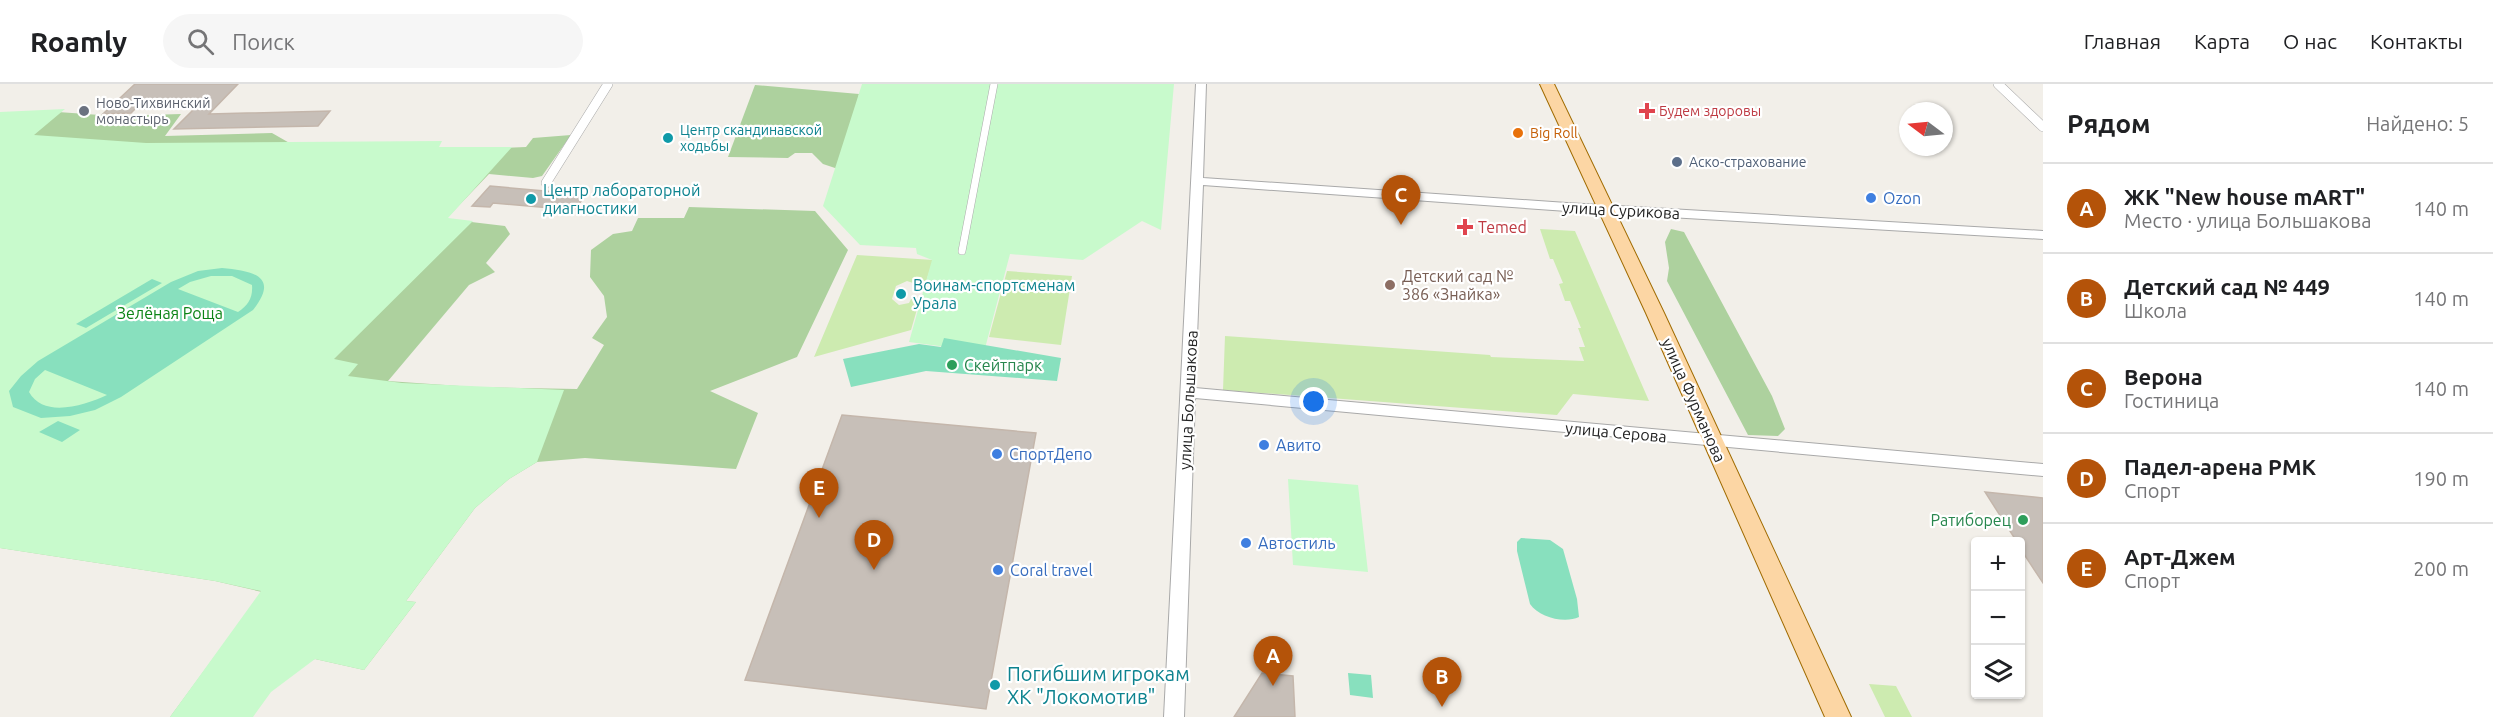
<!DOCTYPE html>
<html lang="ru">
<head>
<meta charset="utf-8">
<style>
	:root { --surface:#fff; --page:#f6f6f6; --text:#202124; --muted:#757577; --line:#e0e0e0; --accent:#b45309 }
	body { margin:0; font-family:Ubuntu,sans-serif; background:var(--page); color:var(--text) }
	.controls { position:absolute; right:18px; bottom:18px; display:grid; overflow:hidden; border-radius:6px; box-shadow:0 2px 4px #0004 }
	.controls button { width:54px; height:54px; display:grid; place-items:center; padding:0; border:0; border-bottom:2px solid var(--line); background:var(--surface); color:var(--text); font:30px sans-serif }
	.compass { position:absolute; left:1899px; top:18px; width:54px; height:54px; border-radius:50%; background:var(--surface); box-shadow:0 2px 4px #0004; rotate:286deg }
	.you { position:absolute; left:1314px; top:318px; width:21px; height:21px; margin:-15px; border:4px solid #fff; border-radius:50%; background:#1a73e8; box-shadow:0 0 0 9px #1a73e833 }
	.badge { display:grid; place-items:center; width:39px; height:39px; border-radius:50%; background:var(--accent); color:#fff; font-size:20px; font-weight:700 }
	.pin { position:absolute; translate:-50% -50px; filter:drop-shadow(0 2px 3px #0008) }
	.pin::after { content:''; position:absolute; top:32px; width:21px; height:18px; background:inherit; clip-path:polygon(0 0,100% 0,50% 100%) }
	.list { margin:0; padding:0; list-style:none }
	h2 { display:flex; justify-content:space-between; align-items:center; height:78px; margin:0; padding:0 24px; font-size:26px }
	h2 small { font-size:20px; font-weight:400; color:var(--muted) }
	.list li { display:grid; grid-template-columns:39px 1fr auto; gap:18px; align-items:center; box-sizing:border-box; height:90px; padding:0 24px; border-top:2px solid var(--line) }
	.list b { display:block; font-size:22px; white-space:nowrap }
	.list p { margin:0; font-size:20px; white-space:nowrap; color:var(--muted) }
	.list em { font-size:20px; font-style:normal; color:var(--muted) }
	.icon { flex:none; width:33px; height:33px; fill:none; stroke:currentColor; stroke-width:2; stroke-linecap:round; stroke-linejoin:round }
	.map { position:relative; flex:none; width:2043px; height:633px; overflow:hidden }
	header { display:flex; align-items:center; gap:36px; box-sizing:border-box; height:84px; padding:0 30px; background:var(--surface); border-bottom:2px solid var(--line) }
	header strong { font-size:28px }
	nav { display:flex; gap:33px; margin-inline-start:auto; font-size:21px }
	.search { width:420px; height:54px; background:var(--page); display:flex; align-items:center; gap:15px; box-sizing:border-box; padding:0 21px; border-radius:33px; color:var(--muted); font-size:22px }
	main { display:flex }
	aside { flex:1; background:var(--surface) }
	.map>svg:first-child { display:block }
	.grass { fill:#cdebb0 }
	.forest { fill:#add19e }
	.park { fill:#c8facc }
	.pitch { fill:#88e0be; fill-rule:evenodd }
	.building { fill:#c7bfb8; stroke:#c4b6ab; stroke-width:1.5 }
	.lines { fill:none; stroke-linecap:round; stroke-linejoin:round }
	.pedestrian-casing { stroke:#a9a9a9; stroke-width:8 }
	.minor-casing { stroke:#a9a9a9; stroke-width:10 }
	.tertiary-casing { stroke:#a9a9a9; stroke-width:2 }
	.primary-casing { stroke:#a06b00; stroke-width:2 }
	.pedestrian { stroke:#fff; stroke-width:7 }
	.minor { stroke:#fff; stroke-width:9 }
	.tertiary { fill:#fff; fill-rule:evenodd }
	.primary { fill:#fcd6a4; fill-rule:evenodd }
	.worship-dot { fill:#6b7280; stroke:#fff; stroke-width:2 }
	.health-dot { fill:#e0444e; stroke:#fff; stroke-width:2 }
	.food-dot { fill:#e8710a; stroke:#fff; stroke-width:2 }
	.culture-dot { fill:#0f9aa8; stroke:#fff; stroke-width:2 }
	.service-dot { fill:#5c6f8a; stroke:#fff; stroke-width:2 }
	.shop-dot { fill:#3f7fe0; stroke:#fff; stroke-width:2 }
	.education-dot { fill:#8d6e63; stroke:#fff; stroke-width:2 }
	.leisure-dot { fill:#2e9e5b; stroke:#fff; stroke-width:2 }
	.labels { text-anchor:middle; stroke-width:4.5; stroke-linejoin:round; paint-order:stroke }
	.far-worship-label { font-size:14px; fill:#5b616d; stroke:#fff; text-anchor:start }
	.far-health-label { font-size:14px; fill:#be3a42; stroke:#fff; text-anchor:start }
	.far-culture-label { font-size:14px; fill:#0d838f; stroke:#fff; text-anchor:start }
	.far-food-label { font-size:14px; fill:#c56008; stroke:#fff; text-anchor:start }
	.far-service-label { font-size:14px; fill:#4e5e75; stroke:#fff; text-anchor:start }
	.culture-label { font-size:16px; fill:#0d838f; stroke:#fff; text-anchor:start }
	.shop-label { font-size:16px; fill:#366cbe; stroke:#fff; text-anchor:start }
	.street-label { font-size:16px; fill:#222; stroke:#fff }
	.health-label { font-size:16px; fill:#be3a42; stroke:#fff; text-anchor:start }
	.education-label { font-size:16px; fill:#785e54; stroke:#fff; text-anchor:start }
	.park-label { font-size:16px; fill:#0c8416; stroke:#fff }
	.leisure-label { font-size:16px; fill:#27864d; stroke:#fff; text-anchor:start }
	.near-culture-label { font-size:20px; fill:#0d838f; stroke:#fff; text-anchor:start }
</style>
</head>
<body>
<header>
<strong>Roamly</strong>
<div class="search"><svg class="icon" aria-label="search" viewBox="0 0 24 24"><circle cx="10" cy="10" r="6"/><path d="M15 15l6 6"/></svg>Поиск</div>
<nav><a>Главная</a><a>Карта</a><a>О нас</a><a>Контакты</a></nav>
</header>
<main>
<div class="map">
<svg width="2043" height="633" viewBox="0 0 2043 633">
	<rect width="100%" height="100%" fill="#f2efe9"/>
	<path class="grass" d="M1540 145 1575 147 1649 317 1573 310 1557 331 1223 306 1225 252 1490 271 1491 273 1584 277 1579 263H1585L1578 244H1581L1570 217H1565L1559 200 1563 199 1553 175H1550Z
		M857 171 933 176 923 207H914L916 200 907 197 896 202 892 215 899 221 909 219 911 215H920L911 246 814 273Z
		M1007 187 1072 192 1061 261 989 253Z
		M1869 600 1896 602 1912 633H1885Z"/>
	<path class="forest" d="M755 1 859 10 841 86 823 80 812 69H795L788 74 728 73Z
		M58 28 114 32 181 30 165 52 272 49 293 61 482 65 526 63 533 54 571 51 542 92 533 94 489 90 446 135 505 142 510 150 486 179 495 188 469 201 388 297 474 303 577 305 604 261 592 254 607 233 604 212 590 193 591 166 613 150 632 147 638 134H684L689 123 815 127 848 166 797 273 710 307 758 329 736 385 585 374 537 378 509 395 475 424 406 517 416 518 364 586 315 575 170 633 262 508 215 497 0 464V29Z
		M1671 145 1684 148 1772 312 1785 345 1778 352 1748 351 1667 197 1669 184 1665 158Z"/>
	<path class="park" d="M862 0H1174L1161 146 1142 137 1083 176 1010 170 984 268 909 258 932 176 917 170 916 164 860 161 823 122Z
		M65 25 34 51 146 59 442 57 439 63H512L448 134 473 137 334 275 358 280 348 292 402 299 564 306 537 378 509 395 475 424 406 517 416 518 364 586 315 575 271 608 253 633H170L261 507 215 497 0 464V28Z
		M1288 395 1358 401 1368 488 1293 481Z"/>
	<path class="pitch" d="M222 184C253 187 280 192 253 226L121 313 95 326 70 332 41 334 13 323 9 307 21 292 38 277 171 198 198 187ZM211 192H232L252 201C253 214 248 221 238 228L178 205 190 198ZM45 286 107 311C85 321 44 335 29 308L35 295Z
		M152 195 162 199 86 244 76 240Z
		M944 254 1061 274 1057 297 926 287 851 303 843 275 919 260 941 263Z
		M58 337 80 346 62 358 39 348Z
		M1521 454 1550 456 1563 465 1577 515 1579 533C1564 540 1539 533 1530 520L1517 467V458Z
		M1348 589 1371 591 1373 614 1350 611Z"/>
	<path class="building" d="M135 0H238L209 30 330 27 318 42 174 45 196 23 135 25 131 29 103 30Z
		M490 102 545 107 586 111 574 126 493 119 490 123 472 122Z
		M842 331 1036 349 986 625 745 596Z
		M1985 408 2043 414V499L2020 464V458H2017Z
		M1262 589 1293 592 1295 633H1234Z"/>
	<g class="lines">
		<defs>
			<path id="pedestrian" d="M962 167 994 0"/>
			<path id="minor" d="M1998 0 2043 43
				M546 99 608 0"/>
			<path id="tertiary" d="M1196 0H1206L1203 94 1567 119 2043 147V155L1567 127 1203 101 1195 304 2043 380V392L1195 314 1184 633H1164Z"/>
			<path id="primary" d="M1540 0H1554L1664 229 1851 633H1825L1646 229Z"/>
		</defs>
		<use href="#pedestrian" class="pedestrian-casing"/>
		<use href="#minor" class="minor-casing"/>
		<use href="#tertiary" class="tertiary-casing"/>
		<use href="#primary" class="primary-casing"/>
		<use href="#pedestrian" class="pedestrian"/>
		<use href="#minor" class="minor"/>
		<use href="#tertiary" class="tertiary"/>
		<use href="#primary" class="primary"/>
	</g>
	<circle class="worship-dot" cx="84" cy="27" r="6"/>
	<g class="health-dot">
		<path d="M1644 18h6v6h6v6h-6v6h-6v-6h-6v-6h6z"/>
		<path d="M1462 134h6v6h6v6h-6v6h-6v-6h-6v-6h6z"/>
	</g>
	<circle class="food-dot" cx="1518" cy="49" r="6"/>
	<g class="culture-dot">
		<circle cx="668" cy="54" r="6"/>
		<circle cx="531" cy="115" r="6"/>
		<circle cx="901" cy="210" r="6"/>
		<circle cx="995" cy="601" r="6"/>
	</g>
	<circle class="service-dot" cx="1677" cy="78" r="6"/>
	<g class="shop-dot">
		<circle cx="1871" cy="114" r="6"/>
		<circle cx="1264" cy="361" r="6"/>
		<circle cx="997" cy="370" r="6"/>
		<circle cx="1246" cy="459" r="6"/>
		<circle cx="998" cy="486" r="6"/>
	</g>
	<circle class="education-dot" cx="1390" cy="201" r="6"/>
	<g class="leisure-dot">
		<circle cx="952" cy="281" r="6"/>
		<circle cx="2023" cy="436" r="6"/>
	</g>
	<g class="labels">
		<g class="far-worship-label">
			<text x="96" y="24">Ново-Тихвинский<tspan x="96" dy="16">монастырь</tspan></text>
		</g>
		<g class="far-health-label">
			<text x="1659" y="32">Будем здоровы</text>
		</g>
		<g class="far-culture-label">
			<text x="680" y="51">Центр скандинавской<tspan x="680" dy="16">ходьбы</tspan></text>
		</g>
		<g class="far-food-label">
			<text x="1530" y="54">Big Roll</text>
		</g>
		<g class="far-service-label">
			<text x="1689" y="83">Аско-страхование</text>
		</g>
		<g class="culture-label">
			<text x="543" y="112">Центр лабораторной<tspan x="543" dy="18">диагностики</tspan></text>
			<text x="913" y="207">Воинам-спортсменам<tspan x="913" dy="18">Урала</tspan></text>
		</g>
		<g class="shop-label">
			<text x="1883" y="120">Ozon</text>
			<text x="1276" y="367">Авито</text>
			<text x="1009" y="376">СпортДепо</text>
			<text x="1258" y="465">Автостиль</text>
			<text x="1010" y="492">Coral travel</text>
		</g>
		<g class="street-label">
			<text transform="translate(1621 126) rotate(3)" y="6">улица Сурикова</text>
			<text transform="translate(1188 316) rotate(-87)" y="6">улица Большакова</text>
			<text transform="translate(1694 316) rotate(66)" y="6">улица Фурманова</text>
			<text transform="translate(1616 348) rotate(5)" y="6">улица Серова</text>
		</g>
		<g class="health-label">
			<text x="1478" y="149">Temed</text>
		</g>
		<g class="education-label">
			<text x="1402" y="198">Детский сад №<tspan x="1402" dy="18">386 «Знайка»</tspan></text>
		</g>
		<g class="park-label">
			<text x="170" y="235">Зелёная Роща</text>
		</g>
		<g class="leisure-label">
			<text x="964" y="287">Скейтпарк</text>
			<text x="2011" y="442" text-anchor="end">Ратиборец</text>
		</g>
		<g class="near-culture-label">
			<text x="1007" y="597">Погибшим игрокам<tspan x="1007" dy="23">ХК "Локомотив"</tspan></text>
		</g>
	</g>
</svg>
<div class="controls">
<button>+</button>
<button>−</button>
<button><svg class="icon" aria-label="layers" viewBox="0 0 24 24"><path d="M12 4l9 5-9 5-9-5zM3 14l9 5 9-5"/></svg></button>
</div>
<svg class="compass" viewBox="-18 -18 36 36"><path d="M0-13l5 13h-10z" fill="#e53935"/><path d="M0 13l5-13h-10z" fill="#757577"/></svg>
<div class="you"></div>
<div class="pin badge" style="left:1273px;top:602px">A</div>
<div class="pin badge" style="left:1442px;top:623px">B</div>
<div class="pin badge" style="left:1401px;top:141px">C</div>
<div class="pin badge" style="left:874px;top:486px">D</div>
<div class="pin badge" style="left:819px;top:434px">E</div>
</div>
<aside>
<h2>Рядом<small>Найдено: 5</small></h2>
<ul class="list">
<li><span class="badge">A</span><div><b>ЖК &quot;New house mART&quot;</b><p>Место · улица Большакова</p></div><em>140 m</em></li>
<li><span class="badge">B</span><div><b>Детский сад № 449</b><p>Школа</p></div><em>140 m</em></li>
<li><span class="badge">C</span><div><b>Верона</b><p>Гостиница</p></div><em>140 m</em></li>
<li><span class="badge">D</span><div><b>Падел-арена РМК</b><p>Спорт</p></div><em>190 m</em></li>
<li><span class="badge">E</span><div><b>Арт-Джем</b><p>Спорт</p></div><em>200 m</em></li>
</ul>
</aside>
</main>
</body>
</html>
